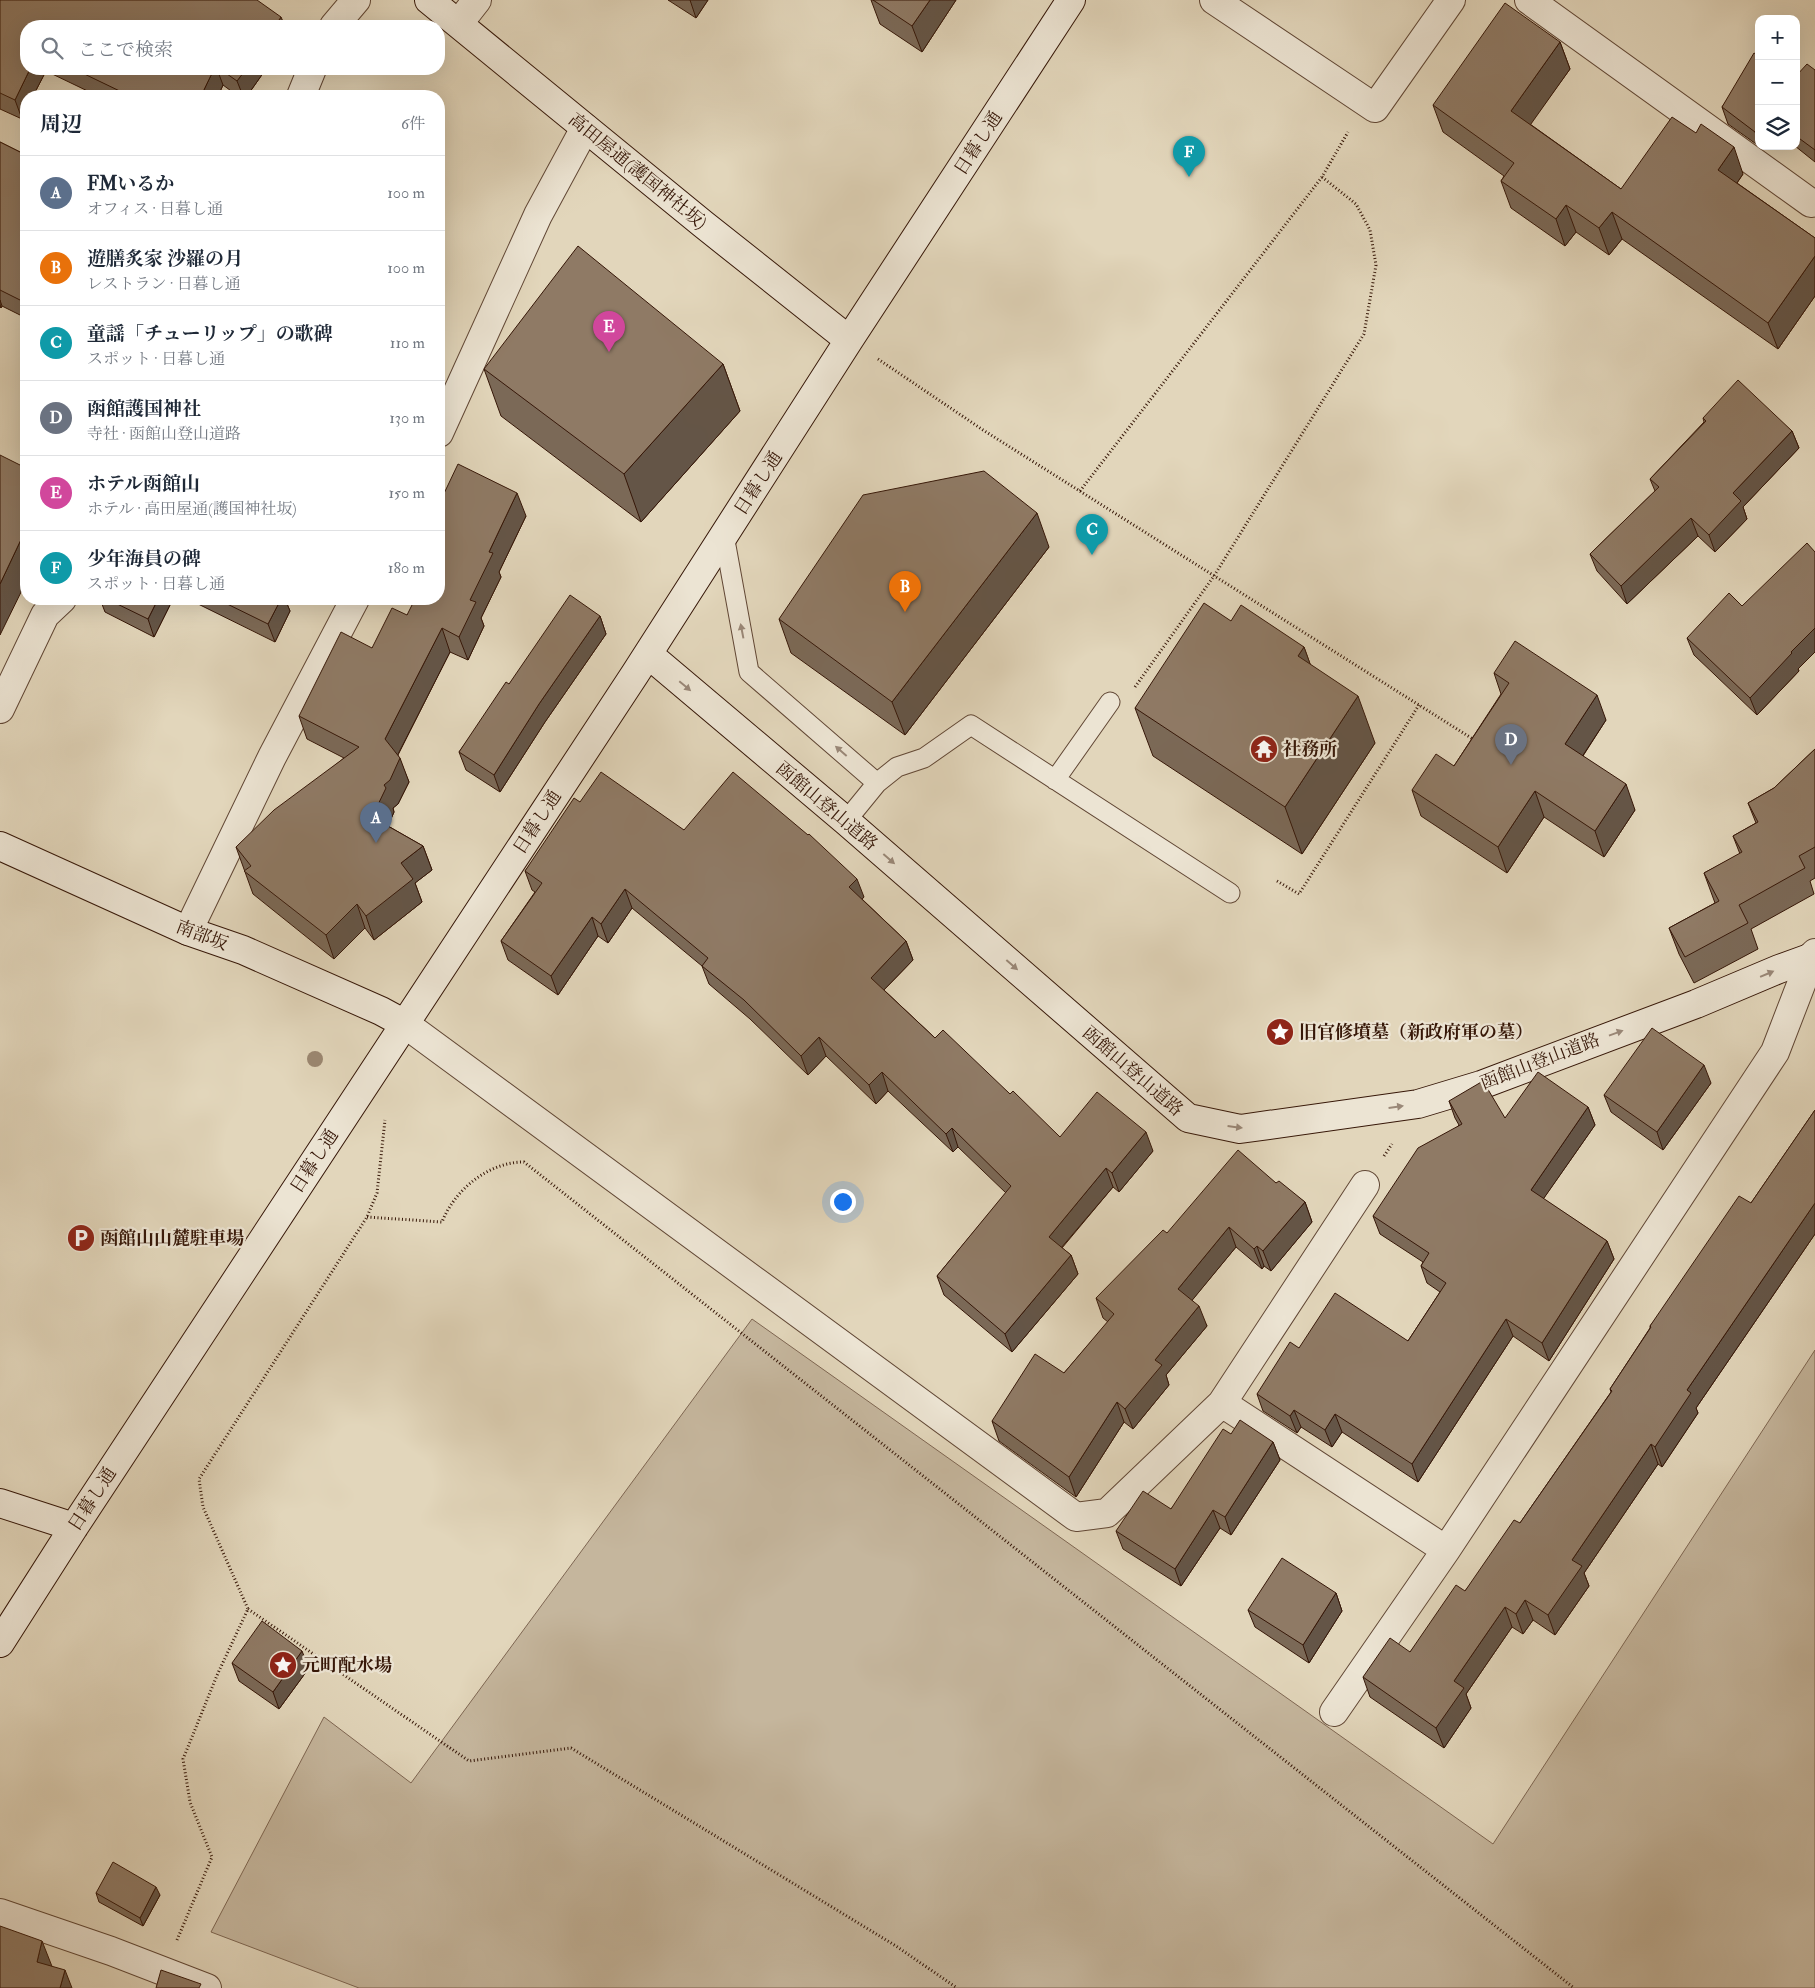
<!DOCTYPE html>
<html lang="ja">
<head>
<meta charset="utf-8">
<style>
	:root { --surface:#fff; --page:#f2f2f3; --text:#1f2937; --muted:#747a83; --line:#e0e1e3; --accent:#b45309 }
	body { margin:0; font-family:"IM FELL Double Pica","Noto Serif JP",serif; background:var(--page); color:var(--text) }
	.controls { position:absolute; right:15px; top:15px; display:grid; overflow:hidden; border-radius:10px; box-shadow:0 5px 20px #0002 }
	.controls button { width:45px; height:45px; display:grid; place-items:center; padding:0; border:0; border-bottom:1px solid var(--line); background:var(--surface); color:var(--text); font:25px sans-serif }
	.you { position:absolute; left:842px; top:1201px; width:18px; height:18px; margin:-12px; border:4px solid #fff; border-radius:50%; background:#1a73e8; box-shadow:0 0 0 8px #1a73e833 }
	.badge { display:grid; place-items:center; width:32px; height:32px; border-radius:50%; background:var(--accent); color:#fff; font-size:16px; font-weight:700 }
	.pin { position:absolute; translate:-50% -41px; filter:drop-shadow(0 1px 2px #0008) }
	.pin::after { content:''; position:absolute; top:26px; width:18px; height:15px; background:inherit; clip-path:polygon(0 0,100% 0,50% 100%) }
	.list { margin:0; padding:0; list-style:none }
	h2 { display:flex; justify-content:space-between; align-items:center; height:65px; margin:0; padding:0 20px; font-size:21px }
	h2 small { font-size:16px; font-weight:400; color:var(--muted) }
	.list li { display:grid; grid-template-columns:32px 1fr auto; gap:15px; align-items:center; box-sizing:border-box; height:75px; padding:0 20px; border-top:1px solid var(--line) }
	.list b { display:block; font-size:19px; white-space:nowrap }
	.list p { margin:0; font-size:16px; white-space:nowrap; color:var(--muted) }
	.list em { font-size:16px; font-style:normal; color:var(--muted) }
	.icon { flex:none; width:28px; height:28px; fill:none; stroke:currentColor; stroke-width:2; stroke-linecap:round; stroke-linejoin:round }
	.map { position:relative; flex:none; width:1815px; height:1988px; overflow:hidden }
	.search { position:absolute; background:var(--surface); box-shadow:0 5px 20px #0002; left:20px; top:20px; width:425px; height:55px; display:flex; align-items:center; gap:12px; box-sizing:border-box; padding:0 18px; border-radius:20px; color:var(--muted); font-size:19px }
	.panel { position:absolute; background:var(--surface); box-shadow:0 5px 20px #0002; left:20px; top:90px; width:425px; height:515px; border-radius:20px }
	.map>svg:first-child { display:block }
	.green { fill:#c5b69d; stroke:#7e6652 }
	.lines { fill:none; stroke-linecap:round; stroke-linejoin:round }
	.lane-casing { stroke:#614735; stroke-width:21 }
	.street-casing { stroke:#614735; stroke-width:30 }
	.secondary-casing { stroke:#361708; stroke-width:30 }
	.path { stroke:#361708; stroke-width:3; stroke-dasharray:1 2.5; stroke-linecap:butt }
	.lane { stroke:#ece4d3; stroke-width:19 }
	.street { stroke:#ece4d3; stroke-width:28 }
	.secondary { stroke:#ece4d3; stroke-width:28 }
	.tree { fill:#9b8771 }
	.wall { fill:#7b6957; stroke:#361708 }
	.shaded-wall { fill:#645547; stroke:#361708 }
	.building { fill:#8f7a65; stroke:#361708 }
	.oneway { fill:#9a8878 }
	.labels { text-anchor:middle; stroke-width:4.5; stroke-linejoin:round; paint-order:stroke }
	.street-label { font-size:18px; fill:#361708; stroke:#ece4d3 }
	.poi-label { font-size:18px; font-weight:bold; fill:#361708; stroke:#ece4d3; text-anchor:start }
</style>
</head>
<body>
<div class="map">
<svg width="1815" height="1988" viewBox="0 0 1815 1988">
	<rect width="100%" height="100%" fill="#e2d6bb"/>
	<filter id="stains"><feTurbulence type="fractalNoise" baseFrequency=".004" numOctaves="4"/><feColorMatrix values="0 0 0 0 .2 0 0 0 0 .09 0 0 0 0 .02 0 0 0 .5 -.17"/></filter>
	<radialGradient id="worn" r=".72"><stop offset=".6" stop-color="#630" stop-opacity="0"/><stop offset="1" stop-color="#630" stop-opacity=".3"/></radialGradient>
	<path class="green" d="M752 1319 1493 1844 1815 1350V1988H359L211 1932 324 1717 411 1783Z"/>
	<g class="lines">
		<defs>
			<path id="lane" d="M724 535 749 672 877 783
				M1055 780 1110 702
				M846 821 877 783 897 767 924 758 971 725 1230 893"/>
			<path id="street" d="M1214 0 1375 108 1451 0
				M1529 0 1811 203
				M459 23 477 0
				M334 26 356 0
				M301 96 312 69
				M439 433 538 215 585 128
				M0 709 45 615 62 599
				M188 931 272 757 355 599
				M405 1024 1076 1517 1107 1513 1222 1403 1365 1185
				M1222 1403 1446 1550
				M1334 1712 1446 1550 1775 1052 1812 956 1815 953
				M0 1913 111 1951 207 1988"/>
			<path id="secondary" d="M429 0 703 224 849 340
				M648 654 846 821 1188 1118 1240 1129 1418 1104 1481 1085 1696 1004 1779 969 1815 956
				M0 846 188 931 243 950 381 1011 405 1024
				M0 1503 74 1527
				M0 1643 74 1527 635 674 849 340 1071 0"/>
		</defs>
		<use href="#lane" class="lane-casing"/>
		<use href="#street" class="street-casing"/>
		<use href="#secondary" class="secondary-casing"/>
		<path class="path" d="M878 359 983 430 1476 741
			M1080 491 1322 177 1348 132
			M1135 687 1214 576 1364 334 1376 265 1370 230 1356 204 1322 177
			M1277 881 1299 894 1419 705
			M1384 1156 1392 1144
			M367 1217 442 1222C455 1189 489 1162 524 1162L1574 1988
			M248 1609 469 1761 571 1748 896 1946 957 1988
			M177 1940 212 1857 190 1802 183 1759 218 1673 248 1609 203 1507 199 1479 367 1217 377 1193 385 1120"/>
		<use href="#lane" class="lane"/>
		<use href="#street" class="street"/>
		<use href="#secondary" class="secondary"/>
	</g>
	<circle class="tree" cx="315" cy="1059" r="8"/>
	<path class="wall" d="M0 0 26 26V69H266L247 96H238L223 85 218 96H98L46 71 33 96H26V110L22 119 0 109Z
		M668 0H708L696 18Z
		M871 0H956L922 52 880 24Z
		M1560 42 1570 69 1530 124 1621 189 1743 174 1737 183 1815 238V296L1778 349 1622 239 1609 255 1576 232 1565 246 1511 208 1501 181 1504 176 1443 132 1433 105Z
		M1759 56V146L1728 124 1722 107Z
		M1815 70V162L1795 146H1796V76Z
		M0 142 26 155V318L2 306 1 308 0 307Z
		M723 364 740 411 641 522 501 416 484 369Z
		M1703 418 1792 431 1799 448 1743 507 1747 519 1715 552 1698 536 1627 604 1597 571 1590 554 1655 491 1650 479 1704 422Z
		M526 516 499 572 501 577 481 618 484 626 468 660 450 652 398 755 409 782 398 804 393 808 394 812 388 826 423 846 432 870 415 883 422 902 374 940 365 928 334 959 253 894 236 847 344 758 307 739 299 716 372 648 407 615Z
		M1049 547 905 735 791 653 779 619Z
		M100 599H173L154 637 105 612Z
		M188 599H285L290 611 275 642Z
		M1742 606 1798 669 1799 671 1757 715 1694 655 1687 638Z
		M600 616 606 634 545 722 500 792 466 770 459 752 509 684Z
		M1231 621 1304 647 1310 664 1375 743 1302 854 1153 756 1135 708Z
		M1494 673 1606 720 1583 756 1635 810 1604 857 1544 817 1507 873 1421 816 1412 790 1454 766 1501 694Z
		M1815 749V878L1810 881 1814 894 1751 929 1758 949 1694 983 1679 954 1669 928 1715 903 1704 873 1740 854 1733 836 1756 823 1748 803 1774 788Z
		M580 802 684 830 864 897 862 899 906 941 913 960 884 990 935 1038 1010 1094 1060 1137 1153 1151 1119 1192 1113 1187 1062 1248 1071 1255 1078 1274 1012 1352 944 1295 937 1276 1006 1193 958 1147 953 1152 888 1091 876 1104 826 1056 808 1075 750 1019 709 984 702 966 632 908 608 943 598 936 558 995 508 960 501 941 535 892 532 890 525 871Z
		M1711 1083 1663 1150 1611 1112 1604 1095Z
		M1449 1101 1505 1118 1588 1107 1595 1125 1543 1199 1607 1241 1614 1259 1549 1361 1513 1336 1418 1482 1342 1432 1332 1447 1301 1427 1297 1433 1263 1411 1257 1394 1299 1348 1408 1341 1440 1292 1427 1283 1421 1266 1423 1262 1380 1234 1373 1216 1459 1125 1455 1118Z
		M1815 1110V1234L1696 1408 1698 1413 1662 1467 1658 1464 1584 1573 1589 1586 1555 1635 1533 1620 1523 1634 1512 1627 1466 1694 1471 1708 1444 1748 1370 1697 1363 1677 1410 1652 1465 1591 1520 1523 1611 1392 1610 1389 1650 1328V1326L1751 1203Z
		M1276 1183 1305 1202 1312 1222 1271 1271 1264 1266 1262 1269 1236 1247 1192 1300 1207 1326 1166 1375 1169 1385 1133 1429 1124 1422 1076 1497 999 1441 992 1421 1064 1373 1108 1322 1103 1318 1096 1298Z
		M1231 1434 1273 1442 1280 1460 1231 1535 1220 1528 1181 1586 1123 1549 1116 1531 1171 1509Z
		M1336 1593 1342 1611 1309 1663 1255 1627 1248 1610Z
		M232 1663 309 1668 279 1709 239 1681Z
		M96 1893 160 1895 143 1926 99 1902Z"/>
	<path class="shaded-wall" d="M690 0H708L696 18Z
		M930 0H956L922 52 912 26Z
		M281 17 285 26H275Z
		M1560 42 1570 69 1521 138 1511 111Z
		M30 69H45L46 71 33 96H26V110L22 119 15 100Z
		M214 69H217L223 85 218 96H201Z
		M246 69H266L247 96H243L237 81Z
		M1759 127V141L1755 132Z
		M1734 147 1743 174 1728 196 1718 170Z
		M1566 205 1576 232 1565 246 1556 219Z
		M1612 212 1622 239 1609 255 1599 228Z
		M1815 256V296L1778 349 1768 323Z
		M0 300 2 306 1 308 0 304Z
		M723 364 740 411 641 522 624 474Z
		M1792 431 1799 448 1743 507 1747 519 1715 552 1709 535 1733 493Z
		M517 493 526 516 499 572 501 577 481 618 484 626 468 660 459 637 470 600 489 552Z
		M1037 513 1049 547 905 735 892 702Z
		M1691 518 1698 536 1627 604 1621 586Z
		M26 529V582L0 635V584Z
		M158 599H173L154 637 148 619Z
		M281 599H285L290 611 275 642 268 624Z
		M600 616 606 634 545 722 500 792 494 775 539 704Z
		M442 628 450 652 394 762 385 739Z
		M1815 628V652L1798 669 1799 671 1757 715 1750 698 1791 652Z
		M1304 647 1321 694 1298 656Z
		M1597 695 1606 720 1574 769 1565 744Z
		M1358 696 1375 743 1302 854 1285 807Z
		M400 758 409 782 398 804 393 808 394 812 381 841 372 817 384 785Z
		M1626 784 1635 810 1604 857 1595 831Z
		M1535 791 1544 817 1507 873 1498 847Z
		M423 846 432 870 415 883 422 902 374 940 366 916 401 863Z
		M857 879 864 897 856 906 849 887Z
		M625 889 632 908 608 943 601 924Z
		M357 904 365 928 334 959 326 935Z
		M592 917 598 936 558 995 551 976Z
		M906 941 913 960 878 996 871 978Z
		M819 1037 826 1056 808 1075 801 1056Z
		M1704 1065 1711 1083 1663 1150 1657 1132Z
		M882 1072 888 1091 876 1104 869 1085Z
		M1588 1107 1595 1125 1537 1208 1531 1190Z
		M952 1128 958 1147 953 1152 946 1134Z
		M1146 1132 1153 1151 1119 1192 1112 1173Z
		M1106 1168 1113 1187 1055 1255 1049 1237Z
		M1305 1202 1312 1222 1271 1271 1263 1251Z
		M1815 1203V1234L1696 1408 1698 1413 1662 1467 1655 1447 1687 1390Z
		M1229 1227 1236 1247 1185 1309 1178 1289Z
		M1607 1241 1614 1259 1549 1361 1542 1343Z
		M1257 1246 1264 1266 1262 1269 1254 1249Z
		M1071 1255 1078 1274 1012 1352 1005 1334Z
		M1199 1306 1207 1326 1166 1375 1169 1385 1133 1429 1125 1409 1155 1360Z
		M1506 1319 1513 1336 1418 1482 1412 1464Z
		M1117 1402 1124 1422 1076 1497 1069 1477Z
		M1294 1410 1301 1427 1297 1433 1290 1416Z
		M1335 1414 1342 1432 1332 1447 1325 1430Z
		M1273 1442 1280 1460 1231 1535 1225 1517Z
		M1651 1444 1658 1464 1584 1573 1589 1586 1555 1635 1548 1615 1572 1560Z
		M1213 1510 1220 1528 1181 1586 1175 1569Z
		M1336 1593 1342 1611 1309 1663 1303 1645Z
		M1525 1600 1533 1620 1523 1634 1516 1614Z
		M1505 1607 1512 1627 1466 1694 1471 1708 1444 1748 1436 1728 1454 1681Z
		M302 1651 309 1668 279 1709 273 1692Z
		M156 1887 160 1895 143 1926 140 1918Z
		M42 1941 55 1974 37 1962Z
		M65 1970 72 1988H60Z"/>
	<path class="building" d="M0 0H257L281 17 275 26H26V69H30L15 100 0 93Z
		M873 0H930L912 26Z
		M1505 3 1560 42 1511 111 1621 189 1672 117 1696 133 1701 124 1734 147 1718 170 1815 238V256L1768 323 1612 212 1599 228 1566 205 1556 219 1501 181 1514 163 1433 105Z
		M1754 53 1759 56V127L1755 132 1722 107Z
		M1807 64 1815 70V150L1796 136V76Z
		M74 69H214L201 96H127L128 95Z
		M220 69H246L237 81Z
		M334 92 341 96H332Z
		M0 142 26 155V303L0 290Z
		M578 246 723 364 624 474 484 369Z
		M1738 380 1792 431 1733 493 1741 501 1709 535 1691 518 1621 586 1590 554 1659 487 1650 479 1706 421 1703 418Z
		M0 455 26 468V529L0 584Z
		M458 464 517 493 489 552 493 553 470 600 476 602 459 637 442 628 385 739 400 758 390 780 384 785 386 788 372 817 423 846 401 863 413 879 366 916 357 904 326 935 244 871 251 866 236 847 274 810 359 747 299 716 341 632 372 648 392 608 407 615 415 599H439V504Z
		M984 471 1037 513 892 702 779 619 863 495Z
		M1807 543 1815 552V628L1791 652 1792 653 1750 698 1687 638 1729 593 1742 606Z
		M570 595 600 616 539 704 494 775 459 752 506 682 509 684Z
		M107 599H158L148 619Z
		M217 599H281L268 624Z
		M1204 603 1231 621 1241 605 1304 647 1298 656 1358 696 1285 807 1135 708Z
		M1515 641 1597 695 1565 744 1626 784 1595 831 1535 791 1498 847 1412 790 1436 754 1454 766 1509 683 1494 673Z
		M1815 749V847L1799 856 1805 868 1739 905 1748 923 1685 957 1669 928 1719 901 1704 873 1742 852 1733 836 1758 822 1748 803 1774 788Z
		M601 772 684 830 733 772 808 835 809 834 857 879 849 887 906 941 871 978 935 1038 943 1030 1010 1094 1013 1091 1060 1137 1097 1092 1146 1132 1112 1173 1106 1168 1049 1237 1071 1255 1005 1334 937 1276 1011 1186 952 1128 946 1134 882 1072 869 1085 819 1037 801 1056 744 1000 702 966 708 958 625 889 601 924 592 917 551 976 501 941 542 883 525 871 574 798 580 802Z
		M1652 1028 1704 1065 1657 1132 1604 1095Z
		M1538 1072 1588 1107 1531 1190 1607 1241 1542 1343 1506 1319 1412 1464 1335 1414 1325 1430 1294 1410 1290 1416 1257 1394 1290 1342 1299 1348 1335 1293 1408 1341 1446 1283 1421 1266 1429 1253 1373 1216 1418 1148 1462 1124 1449 1101 1483 1081 1505 1118Z
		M1815 1110V1203L1687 1390 1691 1393 1655 1447 1651 1444 1572 1560 1582 1566 1548 1615 1525 1600 1516 1614 1505 1607 1454 1681 1464 1688 1436 1728 1363 1677 1390 1638 1410 1652 1456 1585 1465 1591 1514 1520 1520 1523 1612 1391 1610 1389 1651 1327 1650 1326 1739 1196 1751 1203Z
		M1238 1150 1276 1183 1279 1181 1305 1202 1263 1251 1257 1246 1254 1249 1229 1227 1178 1289 1199 1306 1155 1360 1162 1365 1125 1409 1117 1402 1069 1477 992 1421 1035 1354 1064 1373 1114 1314 1096 1298 1163 1230 1167 1233Z
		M1240 1420 1273 1442 1225 1517 1213 1510 1175 1569 1116 1531 1143 1491 1171 1509 1223 1429 1231 1434Z
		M1282 1558 1336 1593 1303 1645 1248 1610Z
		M262 1621 302 1651 273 1692 232 1663Z
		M113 1862 156 1887 140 1918 96 1893Z
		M0 1926 42 1941 37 1962 65 1970 60 1988H0Z
		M161 1970 201 1984 199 1988H156Z"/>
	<defs><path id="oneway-solid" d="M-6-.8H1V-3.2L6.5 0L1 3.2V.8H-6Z" transform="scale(1.25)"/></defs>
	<g class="oneway">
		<use href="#oneway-solid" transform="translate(742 631) rotate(-101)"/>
		<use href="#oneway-solid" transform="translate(685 686) rotate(40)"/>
		<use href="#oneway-solid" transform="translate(841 751) rotate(-139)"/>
		<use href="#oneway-solid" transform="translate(889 859) rotate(41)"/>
		<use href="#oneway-solid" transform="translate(1012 965) rotate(41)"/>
		<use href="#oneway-solid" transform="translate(1767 974) rotate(-23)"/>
		<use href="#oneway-solid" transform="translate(1616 1033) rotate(-20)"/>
		<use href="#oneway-solid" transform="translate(1396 1107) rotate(-8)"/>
		<use href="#oneway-solid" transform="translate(1235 1127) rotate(7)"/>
	</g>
	<defs>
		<symbol id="temple-disc" viewBox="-11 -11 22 22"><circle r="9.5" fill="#8f2418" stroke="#ece4d3"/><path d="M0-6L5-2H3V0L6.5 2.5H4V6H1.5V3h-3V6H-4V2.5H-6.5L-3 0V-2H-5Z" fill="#fff"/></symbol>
		<symbol id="sight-disc" viewBox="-11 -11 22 22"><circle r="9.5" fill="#8f2418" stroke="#ece4d3"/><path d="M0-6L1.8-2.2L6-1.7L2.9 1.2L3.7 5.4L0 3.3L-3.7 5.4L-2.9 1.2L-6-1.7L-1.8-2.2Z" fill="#fff"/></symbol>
		<symbol id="parking-disc" viewBox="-11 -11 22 22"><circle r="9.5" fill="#8f2418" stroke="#ece4d3"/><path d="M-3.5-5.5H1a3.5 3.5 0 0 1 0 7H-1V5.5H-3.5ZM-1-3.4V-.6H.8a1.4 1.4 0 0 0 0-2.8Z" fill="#fff"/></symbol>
	</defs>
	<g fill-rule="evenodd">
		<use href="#temple-disc" x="1248" y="733" width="32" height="32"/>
		<use href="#sight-disc" x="1264" y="1016" width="32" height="32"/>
		<use href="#parking-disc" x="65" y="1222" width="32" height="32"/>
		<use href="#sight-disc" x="267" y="1649" width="32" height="32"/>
	</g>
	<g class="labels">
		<g class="street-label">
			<text transform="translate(978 143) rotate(-57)" y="6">日暮し通</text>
			<text transform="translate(638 171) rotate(39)" y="6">高田屋通(護国神社坂)</text>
			<text transform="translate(758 483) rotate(-57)" y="6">日暮し通</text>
			<text transform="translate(827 806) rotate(40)" y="6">函館山登山道路</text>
			<text transform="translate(537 822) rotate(-57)" y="6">日暮し通</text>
			<text transform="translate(202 935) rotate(21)" y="6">南部坂</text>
			<text transform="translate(1540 1061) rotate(-21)" y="6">函館山登山道路</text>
			<text transform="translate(1133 1071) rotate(41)" y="6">函館山登山道路</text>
			<text transform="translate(314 1161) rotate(-57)" y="6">日暮し通</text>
			<text transform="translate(92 1499) rotate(-57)" y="6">日暮し通</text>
		</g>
		<g class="poi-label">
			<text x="1283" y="755">社務所</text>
			<text x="1299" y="1038">旧官修墳墓（新政府軍の墓）</text>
			<text x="100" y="1244">函館山山麓駐車場</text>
			<text x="302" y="1671">元町配水場</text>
		</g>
	</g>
	<rect width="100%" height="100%" filter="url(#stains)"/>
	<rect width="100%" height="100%" fill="url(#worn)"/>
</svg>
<div class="controls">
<button>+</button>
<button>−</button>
<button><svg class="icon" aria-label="layers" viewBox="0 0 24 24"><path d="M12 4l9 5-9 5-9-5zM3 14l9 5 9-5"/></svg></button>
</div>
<div class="you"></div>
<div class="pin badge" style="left:376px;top:843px;background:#5c6f8a">A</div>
<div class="pin badge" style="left:905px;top:612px;background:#e8710a">B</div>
<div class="pin badge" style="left:1092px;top:555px;background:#0f9aa8">C</div>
<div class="pin badge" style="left:1511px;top:765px;background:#6b7280">D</div>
<div class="pin badge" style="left:609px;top:352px;background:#d1479c">E</div>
<div class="pin badge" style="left:1189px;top:177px;background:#0f9aa8">F</div>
<div class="search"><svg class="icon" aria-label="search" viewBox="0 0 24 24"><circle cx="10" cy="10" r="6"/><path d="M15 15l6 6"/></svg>ここで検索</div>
<section class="panel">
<h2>周辺<small>6件</small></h2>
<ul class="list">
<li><span class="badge" style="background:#5c6f8a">A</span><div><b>FMいるか</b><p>オフィス · 日暮し通</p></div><em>100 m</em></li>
<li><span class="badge" style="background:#e8710a">B</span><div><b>遊膳炙家 沙羅の月</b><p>レストラン · 日暮し通</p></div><em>100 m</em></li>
<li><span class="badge" style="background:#0f9aa8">C</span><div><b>童謡「チューリップ」の歌碑</b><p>スポット · 日暮し通</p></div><em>110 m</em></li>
<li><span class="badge" style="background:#6b7280">D</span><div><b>函館護国神社</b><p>寺社 · 函館山登山道路</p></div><em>130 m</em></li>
<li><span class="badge" style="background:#d1479c">E</span><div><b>ホテル函館山</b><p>ホテル · 高田屋通(護国神社坂)</p></div><em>150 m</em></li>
<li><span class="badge" style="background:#0f9aa8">F</span><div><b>少年海員の碑</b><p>スポット · 日暮し通</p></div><em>180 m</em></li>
</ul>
</section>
</div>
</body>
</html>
